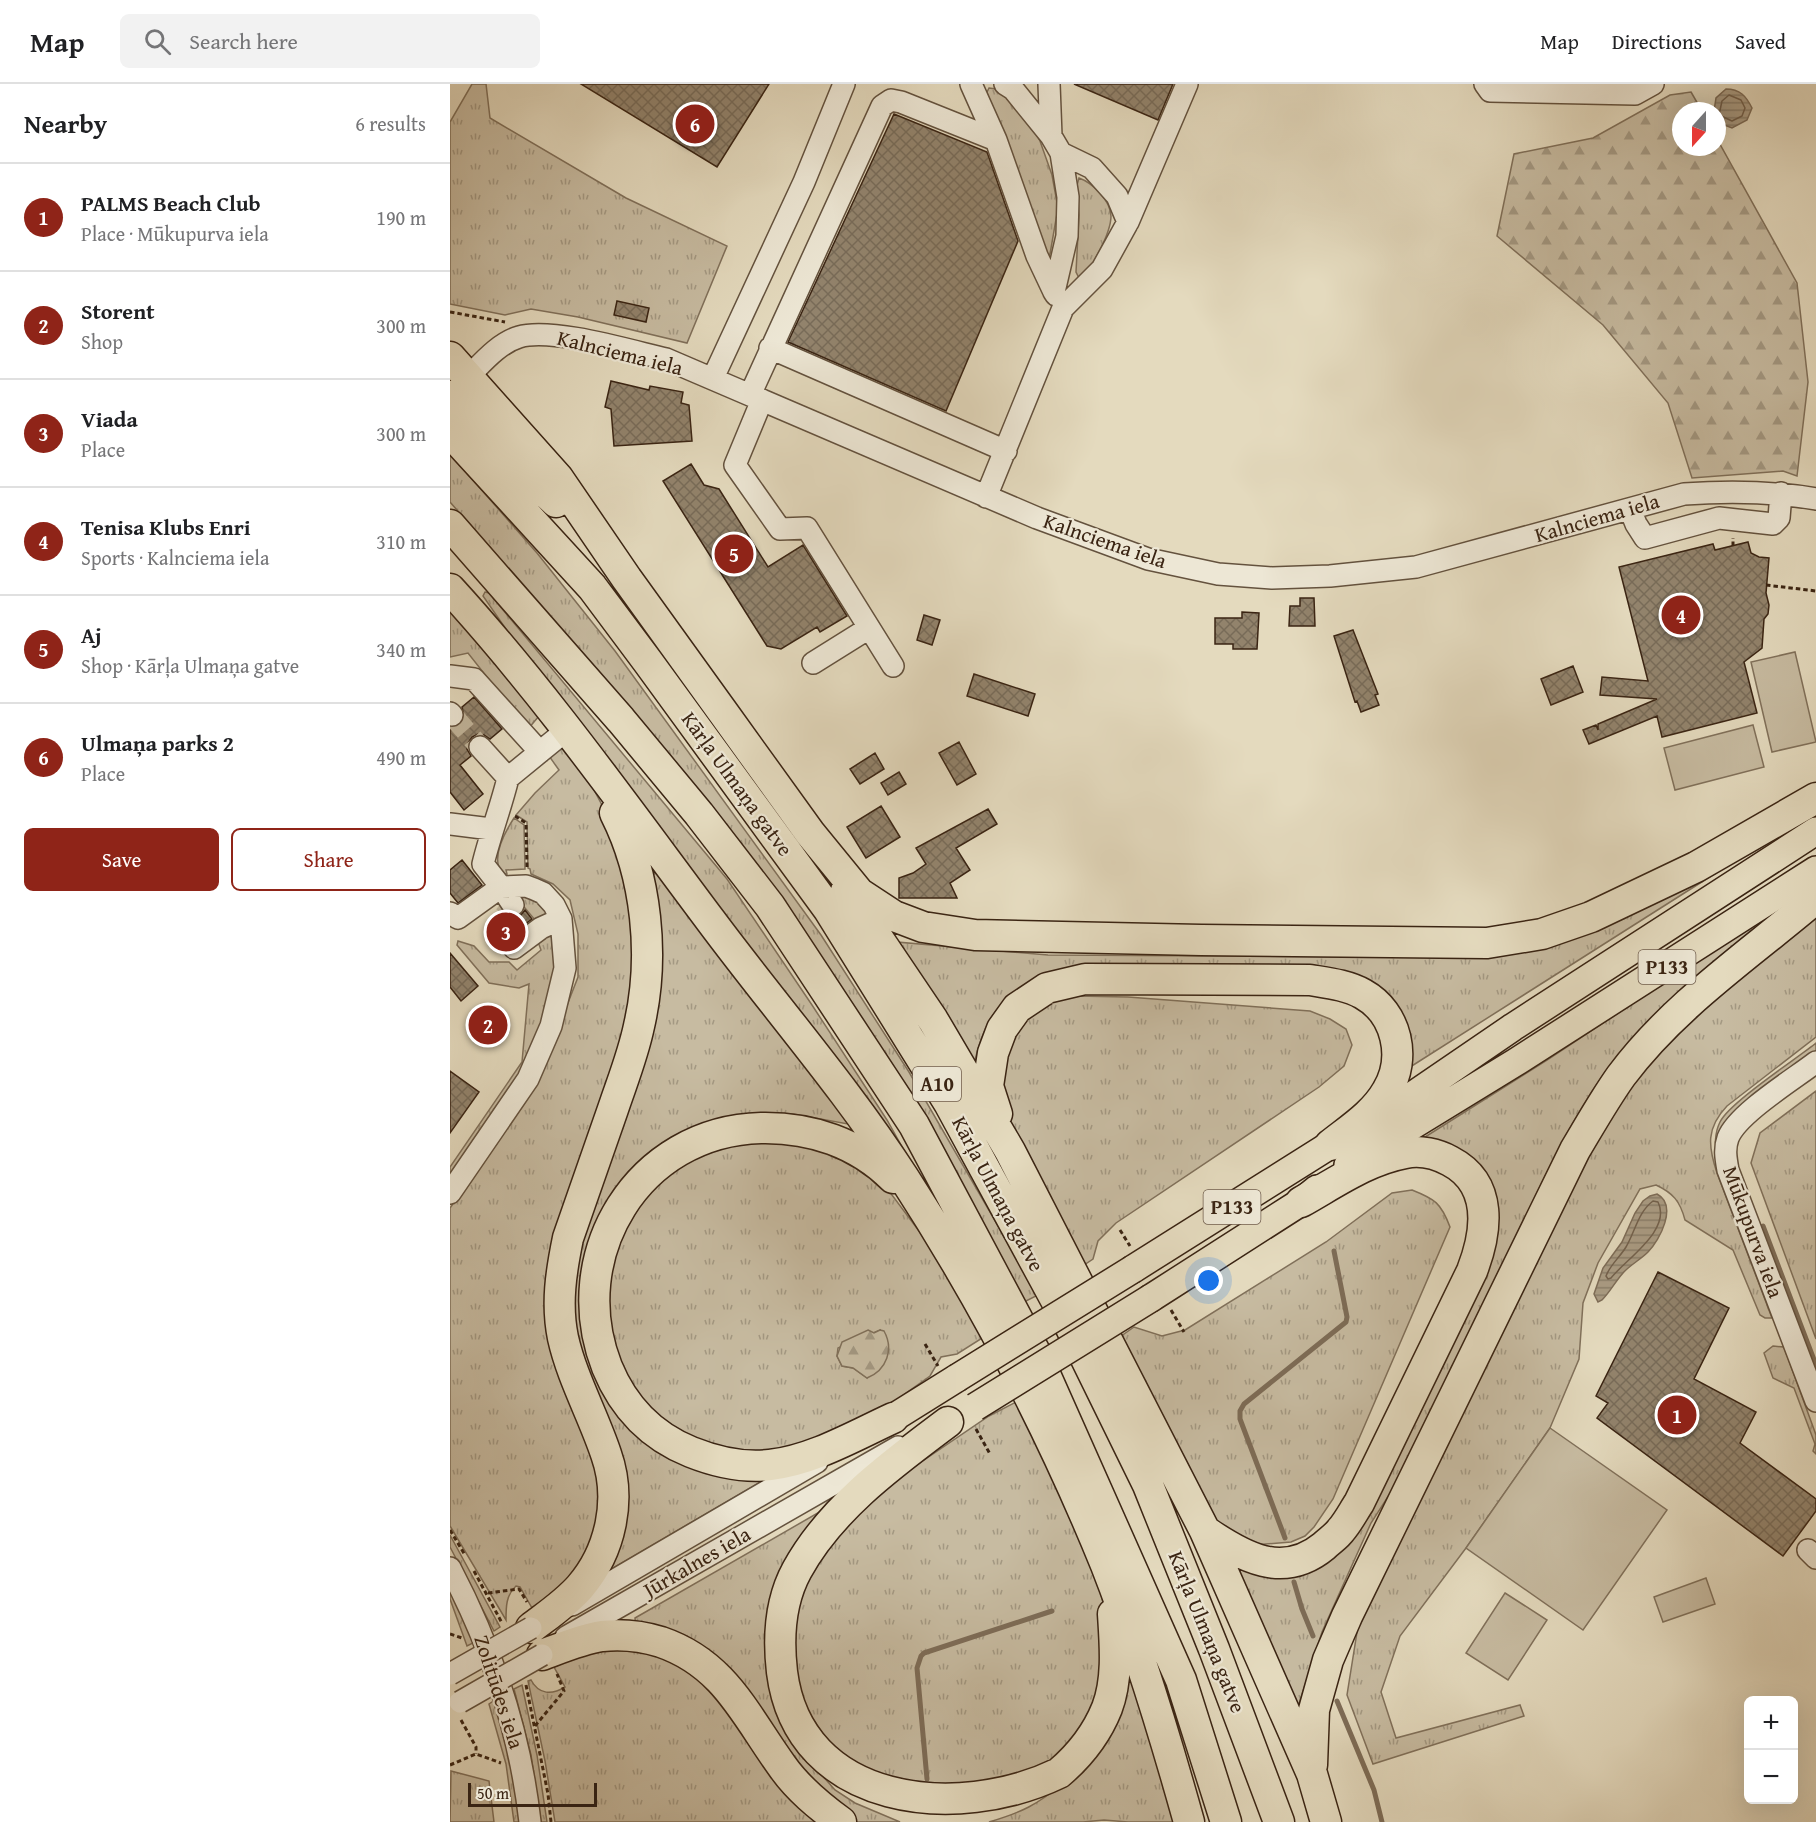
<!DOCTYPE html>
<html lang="en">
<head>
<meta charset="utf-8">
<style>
	:root { --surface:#fff; --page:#f2f2f2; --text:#202124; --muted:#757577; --line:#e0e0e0; --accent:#8f2418 }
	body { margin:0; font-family:"Gentium Book Plus",serif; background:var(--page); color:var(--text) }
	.controls { position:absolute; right:18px; bottom:18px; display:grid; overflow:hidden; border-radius:9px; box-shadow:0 6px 24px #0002 }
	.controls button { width:54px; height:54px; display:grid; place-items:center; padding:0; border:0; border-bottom:2px solid var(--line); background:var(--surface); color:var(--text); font:30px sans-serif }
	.compass { position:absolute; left:1222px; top:18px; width:54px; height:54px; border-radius:50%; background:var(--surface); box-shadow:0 6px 24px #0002; rotate:201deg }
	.scale { position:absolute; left:18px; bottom:15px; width:129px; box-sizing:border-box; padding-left:6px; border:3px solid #3a2413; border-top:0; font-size:16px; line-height:21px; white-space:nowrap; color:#3a2413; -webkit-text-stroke:4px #ede7d5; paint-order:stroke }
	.you { position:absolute; left:759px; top:1197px; width:21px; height:21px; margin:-15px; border:4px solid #fff; border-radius:50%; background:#1a73e8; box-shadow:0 0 0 9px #1a73e833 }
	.badge { display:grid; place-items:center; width:39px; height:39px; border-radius:50%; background:var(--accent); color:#fff; font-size:20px; font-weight:700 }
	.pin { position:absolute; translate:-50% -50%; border:3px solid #fff; box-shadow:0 2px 6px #0006 }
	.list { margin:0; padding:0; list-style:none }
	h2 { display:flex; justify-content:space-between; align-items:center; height:78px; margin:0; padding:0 24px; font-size:26px }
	h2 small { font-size:20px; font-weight:400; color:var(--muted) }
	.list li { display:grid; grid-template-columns:39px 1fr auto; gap:18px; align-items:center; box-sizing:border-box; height:108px; padding:0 24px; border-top:2px solid var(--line) }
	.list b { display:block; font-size:22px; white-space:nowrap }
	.list p { margin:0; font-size:20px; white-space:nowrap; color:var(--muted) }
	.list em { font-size:20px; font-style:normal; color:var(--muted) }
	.actions { display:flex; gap:12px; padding:18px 24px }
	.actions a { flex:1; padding:14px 0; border:2px solid var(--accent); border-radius:9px; text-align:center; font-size:21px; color:var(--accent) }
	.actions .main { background:var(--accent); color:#fff }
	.icon { flex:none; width:33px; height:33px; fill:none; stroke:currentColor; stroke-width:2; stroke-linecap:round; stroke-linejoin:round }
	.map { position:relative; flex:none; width:1366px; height:1738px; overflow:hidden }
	header { display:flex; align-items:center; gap:36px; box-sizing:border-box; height:84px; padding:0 30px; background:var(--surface); border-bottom:2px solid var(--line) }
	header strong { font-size:28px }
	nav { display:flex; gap:33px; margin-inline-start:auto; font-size:21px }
	.search { width:420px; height:54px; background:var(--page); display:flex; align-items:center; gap:15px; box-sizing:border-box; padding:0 21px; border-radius:9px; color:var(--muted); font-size:22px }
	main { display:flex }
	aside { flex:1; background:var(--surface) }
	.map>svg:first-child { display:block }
	.grass { fill:url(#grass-tufts); stroke:#80705a; stroke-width:1.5; fill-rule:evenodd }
	.forest { fill:url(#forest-firs); stroke:#80705a; stroke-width:1.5 }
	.garden { fill:#c7bba1; stroke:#80705a; stroke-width:1.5 }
	.water { fill:url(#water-rules); stroke:#7d6c57; stroke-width:1.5 }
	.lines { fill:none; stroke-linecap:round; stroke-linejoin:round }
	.shore { stroke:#72604c; stroke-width:1.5 }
	.stream { stroke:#7d6c57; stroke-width:5 }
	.building { fill:url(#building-cross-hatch); stroke:#3a2413; stroke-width:1.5 }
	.minor-tunnel { stroke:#c2b69c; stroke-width:21; stroke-dasharray:21 10; stroke-linecap:butt }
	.minor-casing { stroke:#64523e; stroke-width:24 }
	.major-casing { stroke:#3a2413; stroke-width:30 }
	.highway-casing { stroke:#3a2413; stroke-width:33 }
	.path { stroke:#3a2413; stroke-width:3; stroke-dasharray:4.5 3; stroke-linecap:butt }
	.minor { stroke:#ede7d5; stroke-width:21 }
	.major { stroke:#e4dabe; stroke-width:27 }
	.highway { stroke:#e4dabe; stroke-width:30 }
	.minor-bridge-casing { stroke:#64523e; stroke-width:24; stroke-linecap:butt }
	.major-bridge-casing { stroke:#3a2413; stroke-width:30; stroke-linecap:butt }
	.minor-bridge { stroke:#ede7d5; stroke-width:21 }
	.major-bridge { stroke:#e4dabe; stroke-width:27 }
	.labels { text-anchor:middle; stroke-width:4.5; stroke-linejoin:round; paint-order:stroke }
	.shield { fill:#ede7d5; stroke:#705e4d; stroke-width:1.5 }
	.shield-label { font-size:20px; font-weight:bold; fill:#3a2413 }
	.street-label { font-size:21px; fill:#3a2413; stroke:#ede7d5 }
</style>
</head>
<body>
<header>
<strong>Map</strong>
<div class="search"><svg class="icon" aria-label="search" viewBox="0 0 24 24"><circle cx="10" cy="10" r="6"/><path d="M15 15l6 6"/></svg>Search here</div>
<nav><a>Map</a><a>Directions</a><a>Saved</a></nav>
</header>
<main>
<aside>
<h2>Nearby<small>6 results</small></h2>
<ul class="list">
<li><span class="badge">1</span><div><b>PALMS Beach Club</b><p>Place · Mūkupurva iela</p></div><em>190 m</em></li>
<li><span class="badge">2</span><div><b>Storent</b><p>Shop</p></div><em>300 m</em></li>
<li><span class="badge">3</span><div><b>Viada</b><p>Place</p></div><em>300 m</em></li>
<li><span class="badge">4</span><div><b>Tenisa Klubs Enri</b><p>Sports · Kalnciema iela</p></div><em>310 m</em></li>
<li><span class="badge">5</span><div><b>Aj</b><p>Shop · Kārļa Ulmaņa gatve</p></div><em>340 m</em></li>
<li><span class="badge">6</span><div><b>Ulmaņa parks 2</b><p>Place</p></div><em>490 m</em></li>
</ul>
<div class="actions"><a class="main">Save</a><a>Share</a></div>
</aside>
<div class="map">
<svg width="1366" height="1738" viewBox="0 0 1366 1738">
	<defs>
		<pattern id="grass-tufts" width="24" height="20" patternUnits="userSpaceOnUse" patternTransform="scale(1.5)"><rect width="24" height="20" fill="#c7bba1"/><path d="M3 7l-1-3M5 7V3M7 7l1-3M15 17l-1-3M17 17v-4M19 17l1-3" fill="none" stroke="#a39882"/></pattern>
		<pattern id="forest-firs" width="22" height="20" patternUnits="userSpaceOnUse" patternTransform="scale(1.5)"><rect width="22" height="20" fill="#c7bba1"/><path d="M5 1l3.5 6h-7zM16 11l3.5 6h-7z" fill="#a39882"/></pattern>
		<pattern id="water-rules" width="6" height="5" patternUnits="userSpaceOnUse" patternTransform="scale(1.5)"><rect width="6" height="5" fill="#aa9c84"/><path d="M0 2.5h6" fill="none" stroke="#8b7f6b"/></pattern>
		<pattern id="building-cross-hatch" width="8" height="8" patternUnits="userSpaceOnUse" patternTransform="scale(1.5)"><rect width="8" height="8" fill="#92836c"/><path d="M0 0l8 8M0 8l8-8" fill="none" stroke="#786b58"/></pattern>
	</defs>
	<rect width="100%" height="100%" fill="#e4dabe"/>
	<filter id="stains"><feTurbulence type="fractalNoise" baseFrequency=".00333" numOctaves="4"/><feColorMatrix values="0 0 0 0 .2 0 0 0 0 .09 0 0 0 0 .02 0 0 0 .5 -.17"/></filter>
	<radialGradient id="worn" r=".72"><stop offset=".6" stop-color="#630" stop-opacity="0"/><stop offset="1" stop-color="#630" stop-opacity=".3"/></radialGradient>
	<path class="grass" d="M22 0H36L40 34 176 114 277 162 237 259 128 233 81 225 55 231 0 220V38Z
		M539 4 546 5 576 32 590 57 602 91 608 124 600 170 596 172 539 18 537 8Z
		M629 94C643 99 660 116 661 132 661 149 642 184 630 196L626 188 629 131 627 101Z
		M0 370 87 469 165 567 371 851 459 988 588 1211 574 1218 244 702 145 584 0 418Z
		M35 508 39 509 277 795 362 921 437 1036 475 1104 81 581 33 512Z
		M0 527 5 530 89 632 78 645 18 569 0 573Z
		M114 664 131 681 154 725 186 834 180 939 107 1158 146 1367 152 1441 121 1500 82 1524 70 1503 66 1502C56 1511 56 1523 56 1536L0 1442V1124L86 1001 128 893V850L120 816 103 800 81 790 80 785 78 784 77 738 66 731 85 709 109 686 99 672 107 666Z
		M64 734 74 741 75 785 56 786 57 790H53C39 775 55 748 64 734Z
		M1310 761 957 985 928 909 573 902C543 922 532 945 524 980L446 858 598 871 977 873Z
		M207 789 399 1039 398 1040 343 1030 317 1029 152 1130 153 1304 317 1394 158 1487 166 1461 128 1274 120 1193 155 1073 201 791Z
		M75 807 101 831 85 836 64 811Z
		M1350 809C1280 865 1203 920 1151 994 1118 1041 1094 1095 1069 1146 1026 1233 985 1321 941 1408L921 1439 872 1548 847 1626 784 1479 873 1473 1047 1142 975 1053 1097 976Z
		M1366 829V953L1277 1022C1256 1044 1258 1062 1267 1089L1322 1234H1315L1310 1231 1283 1166 1235 1136C1230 1117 1223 1109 1206 1101L1190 1105 1148 1179 1133 1219 1129 1275 1100 1344 1016 1464 950 1552 931 1608 946 1654 1070 1621 1074 1632 923 1680 897 1611 908 1542 1125 1088 1173 1010 1204 971 1255 919Z
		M97 850 105 856 108 861 102 908 77 977 40 1037 0 1094V1083L72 978 79 900 69 904 39 899 7 861 8 857 24 862 39 878H59L67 886 91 866 87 855Z
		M625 912 678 913 860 927 880 935 896 945 902 961 894 982 869 1003 666 1139 648 1157 643 1175 628 1185 563 1053 548 986 562 946 603 917Z
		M1366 959V968L1267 1074C1265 1062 1264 1050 1270 1038 1279 1019 1346 975 1366 959Z
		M1366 1007V1255L1301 1079 1310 1049Z
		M315 1053 380 1064 439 1107 484 1167 537 1251 507 1270 491 1273 480 1292 442 1319 388 1348 347 1363 305 1370 262 1363 219 1344 194 1319 170 1282 156 1232 165 1162 185 1123 205 1100 256 1066ZM430 1246 417 1294 403 1284 392 1282 387 1272 388 1264Z
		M962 1106C985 1115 991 1119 1000 1143L883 1415 864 1443 855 1452 841 1458 803 1461 765 1439 667 1255 684 1243 712 1252 735 1246 876 1158 942 1109Z
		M1323 1262 1334 1263 1366 1351V1370L1363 1367 1365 1360 1344 1304 1323 1294 1314 1269Z
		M568 1317 582 1338 650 1504 656 1534 652 1599 631 1646 594 1686 512 1720 389 1675 354 1621 346 1597 343 1526 371 1471 427 1408 539 1332Z
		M373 1426 328 1497 356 1673 385 1706 405 1719 450 1738H407L385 1724 323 1653 186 1544 185 1534Z
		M0 1451 50 1543 44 1547 0 1463Z
		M0 1505 25 1558 17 1562 0 1515Z
		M186 1563 246 1586 373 1738H105L95 1677 78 1597 81 1596C89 1611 102 1611 115 1603L104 1583 108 1581 107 1577 124 1569Z
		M678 1579 728 1738H678L654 1736 633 1738H539C573 1728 586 1721 614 1699Z
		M72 1601 87 1671 97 1738H91L81 1671 64 1605Z
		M45 1616 60 1673 70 1738H64L56 1680 39 1620Z
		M1 1687 39 1697 44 1738H0Z"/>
	<path class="forest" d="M1241 8 1252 27H1231V63H1267V55L1347 199 1358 298 1347 392 1333 387 1242 394 1218 319 1153 241 1047 152 1064 70 1143 54 1220 11Z
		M418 1246 424 1249 430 1246 434 1247C444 1265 437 1286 417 1294L403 1284 392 1282 387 1272 392 1258Z"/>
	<path class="garden" d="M1345 568 1366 658 1322 668 1301 578Z
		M1303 641 1314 683 1225 706 1214 664Z
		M1100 1344 1217 1426 1133 1546 1016 1464Z
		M1256 1494 1265 1520 1213 1538 1204 1513Z
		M1055 1509 1097 1536 1058 1596 1016 1569Z"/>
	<path class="water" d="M1276 5C1290 5 1296 12 1302 24L1297 36 1282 44 1269 39 1267 27H1264L1266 14Z
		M1207 1110C1228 1121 1210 1156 1198 1168 1190 1176 1180 1181 1173 1189 1165 1198 1160 1208 1152 1216L1148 1218 1144 1210 1153 1184 1172 1158 1185 1129 1193 1117 1200 1112Z"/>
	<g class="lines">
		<path class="shore" d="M1279 11 1291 16 1295 24 1292 32 1282 37 1269 31 1272 17Z
			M1203 1117 1208 1118C1222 1146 1176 1175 1161 1194L1158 1195 1156 1192C1160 1181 1170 1173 1176 1163 1185 1148 1188 1128 1203 1117Z"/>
		<path class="stream" d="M1313 1142 1366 1281
			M835 1454 790 1335V1327L794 1320 896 1238 897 1233 884 1167
			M844 1498 852 1525 863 1552
			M887 1617 924 1706 932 1738
			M477 1695 467 1584 471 1572 474 1569 602 1527"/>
	</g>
	<path class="building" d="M131 0H319L267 83Z
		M624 0H723L708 36Z
		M444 30 537 68 568 157 496 327 338 258Z
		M167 217 199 224 196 238 164 231Z
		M161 297 199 306 200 302 233 308 231 319 239 321 242 357 164 362 161 325 155 323Z
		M241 380 254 401 269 405 318 483 353 461 397 532 370 548 367 543 331 565 317 562 213 397Z
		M1298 458 1301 469 1309 473 1319 474 1316 509 1319 521 1318 530 1314 535 1312 564 1294 578 1307 629 1212 653 1207 632 1139 660 1133 646 1146 641 1148 646V640L1207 615 1150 611 1152 593 1198 597 1169 483 1263 460 1265 466Z
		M850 514H864L865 542H839L840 522H850Z
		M792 528 809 529 807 565H783V560H765V534H792Z
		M474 531 490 536 482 561 467 556Z
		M903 546 928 610 925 611 929 621 911 628 907 617 905 618 884 552Z
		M1123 582 1133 608 1101 621 1091 595Z
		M524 590 585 610 578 632 517 612Z
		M24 613 52 645 40 655 34 651 28 650 22 653 18 659 17 665 21 672 10 681 33 710 14 726 0 708V643H6L11 640 14 634 12 623Z
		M509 658 526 690 507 701 489 669Z
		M425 669 434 685 410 700 400 685Z
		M449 688 456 700 438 711 431 699Z
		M431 722 450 753 416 774 397 743Z
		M538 725 547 740 506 764 520 786 500 799 507 814H449V794L463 789 476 780 466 764Z
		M12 776 32 801 8 819 0 809V786Z
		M75 826 82 835 67 846 59 843 52 846 48 851 46 857 49 864 47 866 36 853 61 833 70 832Z
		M0 869 28 902 11 917 0 903Z
		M0 987 29 1008 0 1049Z
		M1208 1188 1279 1224 1244 1295 1306 1328 1290 1359 1366 1415V1427L1333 1472 1147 1334 1158 1319 1146 1312Z"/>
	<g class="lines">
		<path class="minor-tunnel" d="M2 631 30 663
			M59 856 47 841 63 821"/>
		<defs>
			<path id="minor" d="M521 0 546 56
				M555 0 563 5 601 52
				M599 0 601 52 611 69 618 113 617 152 604 208 606 211
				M1035 0 1040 7 1185 10 1203 0
				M611 69 642 84 667 112 678 138
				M320 264 556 367
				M18 293C33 278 49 259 69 253 101 243 181 267 216 275L587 434 698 475 768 490 822 494 880 492 966 483 1234 410C1279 407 1321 407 1366 415
				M263 294 354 98 394 0
				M300 311 432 22 441 16 451 18 546 56 587 172 604 208
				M312 316 285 381 330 445 357 444 443 582
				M536 413 613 224 652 185 678 138 737 0
				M1180 425 1186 440 1195 454 1269 434 1323 440 1329 434 1331 409
				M363 579 419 544
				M0 592 24 595 90 668
				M0 629 2 631
				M58 694 118 645
				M0 740 41 745
				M0 829 8 834 51 803 63 821
				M59 856 64 864 91 844 111 835
				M1366 978C1344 995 1287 1030 1278 1054 1274 1065 1276 1075 1278 1086L1366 1317
				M0 1109 78 995 101 942 115 884 111 835 104 821 93 809 84 805 76 802 51 803 33 780C40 751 51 723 58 694L30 663
				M1358 1466 1366 1474
				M0 1484C42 1564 70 1648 80 1738
				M122 1521 367 1378
				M116 1553 448 1363"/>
			<path id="major" d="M898 1081 1066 978 1366 786
				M683 1185 880 1061 927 1036 1063 943 1366 747
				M701 1214 851 1118 867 1105
				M443 1334 507 1294"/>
			<path id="highway" d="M0 273 108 394 177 495 275 631 360 749 409 809 444 832 473 843 525 851 751 856 1037 859 1092 850 1141 833 1246 783 1366 714
				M0 312 46 362 106 418
				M0 348 142 503 198 578 379 826 499 1019 620 1242 698 1401 764 1565 829 1738
				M0 441 171 636 249 730 320 822 464 1041 586 1270 731 1596 776 1738
				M0 505C95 609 177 725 261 837 325 923 396 1004 454 1094 533 1216 601 1346 656 1481 689 1565 715 1652 739 1738
				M396 807 483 936 560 1067 755 1447 862 1690 876 1738
				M547 1030 538 1002 543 969 552 945 567 924 597 904 635 895 860 896C878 899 897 901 913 910 947 929 957 974 937 1007 924 1030 900 1045 880 1061
				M443 1334C404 1352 363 1376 320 1381 293 1384 266 1378 241 1368 201 1352 173 1322 157 1283 113 1171 188 1047 311 1044 361 1043 408 1059 443 1094
				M498 1338C442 1380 381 1424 347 1486 330 1517 328 1554 332 1588 349 1723 508 1738 609 1689 629 1672 647 1649 657 1624 668 1595 665 1561 663 1530
				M755 1447C793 1473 833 1496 874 1462 879 1457 887 1452 891 1446 898 1438 903 1428 909 1419L1022 1187C1037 1148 1044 1100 1000 1077 987 1070 970 1066 955 1069 917 1076 885 1099 851 1118
				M81 1544C98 1531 116 1519 130 1503 161 1467 172 1415 156 1370 143 1331 122 1294 113 1254 106 1220 111 1188 118 1154 133 1111 148 1068 163 1025 172 998 183 971 189 942 205 873 197 792 165 729
				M92 1571C111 1564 132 1555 152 1552 172 1550 192 1552 211 1558 275 1580 295 1631 332 1682 348 1705 369 1722 391 1738
				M862 1681 864 1626 878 1576 897 1532 1125 1066C1140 1041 1154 1016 1171 992 1224 921 1299 871 1366 814"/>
		</defs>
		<use href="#minor" class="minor-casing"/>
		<use href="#major" class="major-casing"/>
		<use href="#highway" class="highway-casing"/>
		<path class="path" d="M0 228 55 238
			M1283 462V454
			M1316 501 1366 507
			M65 732 76 739 77 783
			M670 1146 680 1162
			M721 1226 734 1248
			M475 1260 488 1282
			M526 1345 540 1370
			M0 1446 15 1471
			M24 1487 52 1539
			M38 1509 69 1505 77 1518
			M0 1550 12 1554
			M76 1601 98 1710 101 1738
			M11 1636 26 1663V1670
			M85 1642 114 1607 107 1590
			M0 1681 26 1670 51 1679"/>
		<use href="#minor" class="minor"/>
		<use href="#major" class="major"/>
		<use href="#highway" class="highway"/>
		<defs>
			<path id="minor-bridge" d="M0 1590 81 1544
				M10 1618 92 1571"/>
			<path id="major-bridge" d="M507 1294 683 1185
				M525 1323 701 1214"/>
		</defs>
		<use href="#minor-bridge" class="minor-bridge-casing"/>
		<use href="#major-bridge" class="major-bridge-casing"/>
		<use href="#minor-bridge" class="minor-bridge"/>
		<use href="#major-bridge" class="major-bridge"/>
	</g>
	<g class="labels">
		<g class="shield">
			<rect x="1188.5" y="866" width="57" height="34" rx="4.5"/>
			<rect x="463" y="983" width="48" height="34" rx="4.5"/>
			<rect x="753.5" y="1106" width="57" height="34" rx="4.5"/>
		</g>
		<g class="shield-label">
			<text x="1217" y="890">P133</text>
			<text x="487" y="1007">A10</text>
			<text x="782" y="1130">P133</text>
		</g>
		<g class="street-label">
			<text transform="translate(170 269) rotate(14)" y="7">Kalnciema iela</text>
			<text transform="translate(1147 434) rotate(-16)" y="7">Kalnciema iela</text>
			<text transform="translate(655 457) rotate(19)" y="7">Kalnciema iela</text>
			<text transform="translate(287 700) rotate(54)" y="7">Kārļa Ulmaņa gatve</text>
			<text transform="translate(548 1110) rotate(62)" y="7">Kārļa Ulmaņa gatve</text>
			<text transform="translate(1303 1148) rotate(70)" y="7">Mūkupurva iela</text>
			<text transform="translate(247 1478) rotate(-30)" y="7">Jūrkalnes iela</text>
			<text transform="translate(757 1548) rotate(68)" y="7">Kārļa Ulmaņa gatve</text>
			<text transform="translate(49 1608) rotate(72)" y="7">Zolitūdes iela</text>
		</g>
	</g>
	<rect width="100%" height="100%" filter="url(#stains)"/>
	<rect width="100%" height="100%" fill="url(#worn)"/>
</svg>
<div class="controls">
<button>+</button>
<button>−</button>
</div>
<svg class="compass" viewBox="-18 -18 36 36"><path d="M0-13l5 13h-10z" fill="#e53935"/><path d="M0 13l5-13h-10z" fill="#757577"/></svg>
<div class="scale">50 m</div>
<div class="you"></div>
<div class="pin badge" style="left:1227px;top:1331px">1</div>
<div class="pin badge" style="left:38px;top:941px">2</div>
<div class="pin badge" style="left:56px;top:848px">3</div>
<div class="pin badge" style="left:1231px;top:531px">4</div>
<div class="pin badge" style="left:284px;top:470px">5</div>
<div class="pin badge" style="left:245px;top:40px">6</div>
</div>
</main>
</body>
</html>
